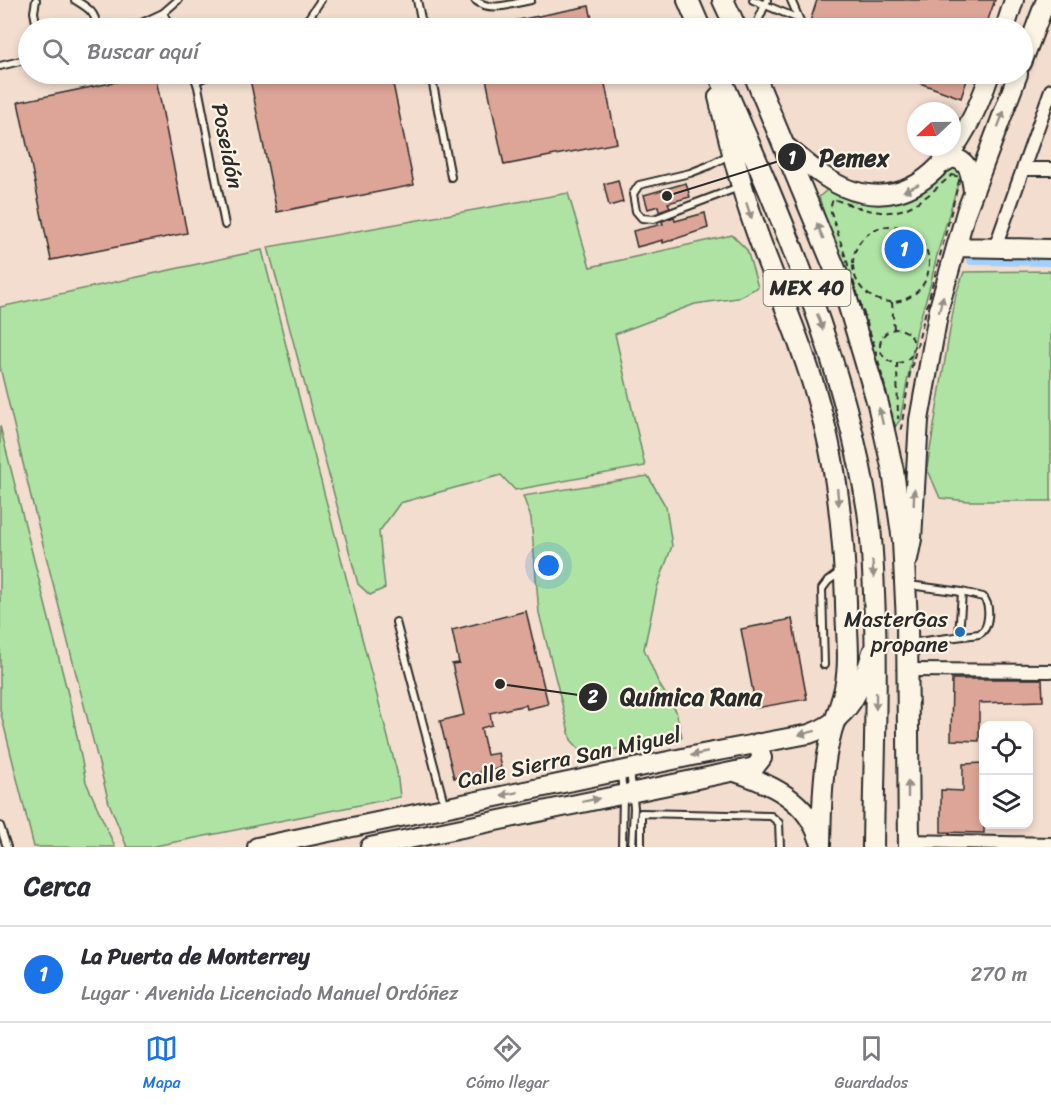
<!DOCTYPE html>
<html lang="es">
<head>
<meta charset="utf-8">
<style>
	:root { --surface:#fff; --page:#f7f7f7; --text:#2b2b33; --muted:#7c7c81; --line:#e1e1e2; --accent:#1a73e8 }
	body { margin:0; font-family:Sriracha,sans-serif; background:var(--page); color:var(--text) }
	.controls { position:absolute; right:18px; bottom:18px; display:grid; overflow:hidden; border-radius:12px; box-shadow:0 3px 9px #0003 }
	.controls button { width:54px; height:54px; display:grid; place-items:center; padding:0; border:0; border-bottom:2px solid var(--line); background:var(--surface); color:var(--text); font:30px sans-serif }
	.compass { position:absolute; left:907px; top:102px; width:54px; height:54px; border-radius:50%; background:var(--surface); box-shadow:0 3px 9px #0003; rotate:248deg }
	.you { position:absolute; left:549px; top:566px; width:21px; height:21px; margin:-15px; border:4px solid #fff; border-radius:50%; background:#1a73e8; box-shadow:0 0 0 9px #1a73e833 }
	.badge { display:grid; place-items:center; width:39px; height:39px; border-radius:50%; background:var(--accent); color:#fff; font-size:20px; font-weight:700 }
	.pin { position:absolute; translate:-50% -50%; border:3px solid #fff; box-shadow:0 2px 6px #0006 }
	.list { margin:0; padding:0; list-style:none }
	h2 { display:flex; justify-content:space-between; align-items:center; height:78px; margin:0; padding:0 24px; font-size:26px }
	h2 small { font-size:20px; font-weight:400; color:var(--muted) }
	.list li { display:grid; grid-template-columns:39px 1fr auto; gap:18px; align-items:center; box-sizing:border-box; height:96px; padding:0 24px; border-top:2px solid var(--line) }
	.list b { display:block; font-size:22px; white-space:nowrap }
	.list p { margin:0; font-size:20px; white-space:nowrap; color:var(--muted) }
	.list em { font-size:20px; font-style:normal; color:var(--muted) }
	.icon { flex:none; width:33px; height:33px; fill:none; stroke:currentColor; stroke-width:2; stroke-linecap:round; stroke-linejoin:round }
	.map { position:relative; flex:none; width:1051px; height:847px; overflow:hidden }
	.search { position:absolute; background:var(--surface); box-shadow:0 3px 9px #0003; left:18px; right:18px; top:18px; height:66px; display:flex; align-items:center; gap:15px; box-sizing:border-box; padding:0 21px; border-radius:33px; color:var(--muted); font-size:22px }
	.sheet { height:174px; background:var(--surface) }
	nav { display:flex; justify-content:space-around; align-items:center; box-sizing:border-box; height:84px; border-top:2px solid var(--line); background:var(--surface); font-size:16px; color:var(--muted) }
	nav a { display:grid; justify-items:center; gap:3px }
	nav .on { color:var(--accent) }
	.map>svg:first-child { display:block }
	.green { fill:#afe3a4; stroke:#6d8768; stroke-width:1.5 }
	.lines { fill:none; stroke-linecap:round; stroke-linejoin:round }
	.canal { stroke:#a3cffd; stroke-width:12 }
	.building { fill:#dda597; stroke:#2b2b2b; stroke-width:1.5 }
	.lane-casing { stroke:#2b2b2b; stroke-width:10 }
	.street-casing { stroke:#2b2b2b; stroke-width:16 }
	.secondary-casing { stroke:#2b2b2b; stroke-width:22 }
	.primary-casing { stroke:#2b2b2b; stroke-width:24 }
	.path { stroke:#2b2b2b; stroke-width:2; stroke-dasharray:6 4.5; stroke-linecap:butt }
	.lane { stroke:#fcf5e5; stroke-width:6 }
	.street { stroke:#fcf5e5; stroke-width:12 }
	.secondary { stroke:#fcf5e5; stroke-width:18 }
	.primary { stroke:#fcf5e5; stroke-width:20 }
	.oneway { fill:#949088 }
	.poi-dot { fill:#1f6fb2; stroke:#fcf5e5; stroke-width:2 }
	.labels { text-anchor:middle; stroke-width:4.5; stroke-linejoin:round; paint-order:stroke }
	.shield { fill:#fcf5e5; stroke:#6a6863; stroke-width:1.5 }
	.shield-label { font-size:21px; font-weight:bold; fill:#2b2b2b }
	.street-label { font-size:22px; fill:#2b2b2b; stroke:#fcf5e5 }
	.poi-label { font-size:22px; fill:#2b2b2b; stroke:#fcf5e5; text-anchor:end }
	.leader { fill:none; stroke:#2b2b2b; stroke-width:2 }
	.callout-dot { fill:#2b2b2b; stroke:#fcf5e5; stroke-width:2 }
	.mark-label { font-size:18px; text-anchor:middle; font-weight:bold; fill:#fff }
	.callout-label { font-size:24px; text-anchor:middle; font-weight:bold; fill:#2b2b2b; stroke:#fcf5e5; stroke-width:4.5; stroke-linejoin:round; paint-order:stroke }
</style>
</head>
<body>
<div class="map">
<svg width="1051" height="847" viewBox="0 0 1051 847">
	<rect width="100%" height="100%" fill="#f3ddce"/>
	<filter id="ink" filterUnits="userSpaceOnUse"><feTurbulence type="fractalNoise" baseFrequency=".0167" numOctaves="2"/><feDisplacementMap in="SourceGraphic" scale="12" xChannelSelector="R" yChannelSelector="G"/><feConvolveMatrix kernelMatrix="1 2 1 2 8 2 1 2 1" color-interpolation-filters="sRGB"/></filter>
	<g filter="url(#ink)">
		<path class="green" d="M949 161 962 170 937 255 930 286 917 329 900 420 895 427 888 421 819 197 828 189 878 199Z
			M568 193 590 267 732 235 747 250 758 287 737 298 695 304 615 334 645 466 515 490 501 475 400 503 379 532 385 588 370 595 358 584 268 247Z
			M262 250 300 401 397 772 400 797 150 847H127L109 803 32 501 0 367V307Z
			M1051 271V501H968L940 498 927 468 956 294 964 272Z
			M0 426 71 706 86 782 115 847H34L0 710Z
			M648 476 666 507 672 546 657 588 644 649 659 684 676 711 682 737 585 755 571 740 539 613 531 518 523 496Z"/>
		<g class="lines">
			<path class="canal" d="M972 259 1051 260"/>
		</g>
		<path class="building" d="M817 0H995L985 28H808Z
			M589 6 594 28H500L499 24Z
			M155 74 187 233 51 260 18 102Z
			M249 74H391L414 185 277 212Z
			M485 74H603L617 143 504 165Z
			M895 74H969L961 98Z
			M618 180 623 202 609 206 604 184Z
			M686 183 690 197 668 203 670 207 659 211 658 206 648 209 644 195Z
			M705 213 708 228 663 243V240L637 247 633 231 663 224 662 221 674 217 675 221Z
			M526 611 548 704 527 709 526 705 490 713 492 725 481 728 487 755 498 753 501 768 454 778 440 721 464 715 452 664 459 663 452 630Z
			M792 619 807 699 756 708 741 629Z
			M952 679H1042L1043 701 979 703V741L951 740Z
			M984 763V833L941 832V790L963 791V764Z"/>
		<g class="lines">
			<defs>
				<path id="lane" d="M36 0 34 12 37 28
					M75 0C88 8 96 12 97 28
					M417 0 423 28
					M475 0C491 13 513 3 531 0
					M753 0 799 19
					M791 0 803 28
					M163 13 171 28
					M131 28 163 13 178 0
					M289 28 308 19 321 0
					M755 28 767 0
					M0 66 28 59
					M44 74 57 78 78 74
					M194 74 198 87 225 225
					M431 74 451 177
					M196 81 213 74
					M729 155 708 166 690 173 639 185 633 194 636 211 642 218 654 219 739 187
					M909 585 962 592
					M396 622 445 807
					M909 643 979 634C990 629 991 605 983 597L962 592 959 636
					M824 665 822 589 828 581 840 572
					M630 770 634 808 632 847
					M621 774 623 794 622 847
					M0 826 7 847
					M641 847V813L771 816 779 823 780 847"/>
				<path id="street" d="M1024 169H1051
					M995 248 1051 90
					M907 670 1051 671
					M909 841 1051 844"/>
				<path id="secondary" d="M1005 28 1014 0
					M1022 63 1046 0
					M783 144C802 159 821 177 843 187 923 221 969 136 990 74
					M940 165 952 158C970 160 971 176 973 191
					M956 247 1051 249
					M908 559 912 539 919 420 940 304 966 212 1018 74
					M735 772C771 784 807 800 819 839
					M821 845C822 803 822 759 836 719
					M257 847 697 755 809 734C850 720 861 690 872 652
					M370 847 755 767 762 758 757 743"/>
				<path id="primary" d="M688 0 700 28
					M723 0 736 28
					M719 74C780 214 844 358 868 511 872 538 873 566 874 593 878 677 874 762 873 847
					M754 74 845 293 878 404 893 471 903 541 907 622 909 847
					M719 97C730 142 741 188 757 233 778 291 804 348 820 408 838 471 844 536 846 602 846 629 851 661 845 688 843 698 839 709 836 719"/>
			</defs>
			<use href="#lane" class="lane-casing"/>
			<use href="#street" class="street-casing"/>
			<use href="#secondary" class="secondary-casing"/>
			<use href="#primary" class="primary-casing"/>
			<path class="path" d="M952 175 960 177 910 373 901 429 895 427 875 348 830 209 833 199C852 205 876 216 897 211 918 207 936 188 952 175Z
				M853 264a38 38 0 1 1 76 0a38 38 0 1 1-76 0Z
				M892 302 894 330
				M880 346a17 17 0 1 1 34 0a17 17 0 1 1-34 0Z
				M897 363 898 419"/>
			<use href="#lane" class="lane"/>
			<use href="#street" class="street"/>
			<use href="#secondary" class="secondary"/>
			<use href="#primary" class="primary"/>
		</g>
		<defs><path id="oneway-solid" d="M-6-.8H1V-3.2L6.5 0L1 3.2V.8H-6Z" transform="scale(1.5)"/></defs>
		<g class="oneway">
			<use href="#oneway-solid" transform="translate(1001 119) rotate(-69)"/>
			<use href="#oneway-solid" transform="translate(911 188) rotate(155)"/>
			<use href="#oneway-solid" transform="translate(749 211) rotate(72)"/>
			<use href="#oneway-solid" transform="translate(820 231) rotate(-112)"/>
			<use href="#oneway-solid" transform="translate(941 304) rotate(-76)"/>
			<use href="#oneway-solid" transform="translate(820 322) rotate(71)"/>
			<use href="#oneway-solid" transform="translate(881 416) rotate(-103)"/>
			<use href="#oneway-solid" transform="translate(838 497) rotate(84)"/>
			<use href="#oneway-solid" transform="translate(914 497) rotate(-88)"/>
			<use href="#oneway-solid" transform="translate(873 569) rotate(86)"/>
			<use href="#oneway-solid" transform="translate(876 701) rotate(91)"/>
			<use href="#oneway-solid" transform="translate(807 733) rotate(166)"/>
			<use href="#oneway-solid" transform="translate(699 754) rotate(169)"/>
			<use href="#oneway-solid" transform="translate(908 789) rotate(-90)"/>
			<use href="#oneway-solid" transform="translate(509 794) rotate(168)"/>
			<use href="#oneway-solid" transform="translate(591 800) rotate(-12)"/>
		</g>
	</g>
	<circle class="poi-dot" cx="960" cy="632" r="6"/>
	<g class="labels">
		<rect class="shield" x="763.5" y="270" width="87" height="36" rx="4.5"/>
		<g class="shield-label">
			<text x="807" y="295">MEX 40</text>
		</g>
		<g class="street-label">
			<text transform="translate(228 146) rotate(79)" y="8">Poseidón</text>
			<text transform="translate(569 757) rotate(-12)" y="8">Calle Sierra San Miguel</text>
		</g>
		<g class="poi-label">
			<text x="948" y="627">MasterGas<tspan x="948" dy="25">propane</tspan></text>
		</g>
	</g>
	<path class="leader" d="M667 196L792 157M500 684L593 697"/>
	<g class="callout-dot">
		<circle cx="667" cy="196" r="6"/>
		<circle cx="500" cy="684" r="6"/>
		<circle cx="792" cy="157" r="15"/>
		<circle cx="593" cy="697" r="15"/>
	</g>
	<g class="mark-label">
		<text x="792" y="164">1</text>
		<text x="593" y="703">2</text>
	</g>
	<g class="callout-label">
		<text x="854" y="166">Pemex</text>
		<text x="691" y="705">Química Rana</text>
	</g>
</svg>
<div class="controls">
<button><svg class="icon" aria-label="locate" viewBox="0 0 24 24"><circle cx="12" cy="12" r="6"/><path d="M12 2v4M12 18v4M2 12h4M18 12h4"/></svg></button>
<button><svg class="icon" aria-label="layers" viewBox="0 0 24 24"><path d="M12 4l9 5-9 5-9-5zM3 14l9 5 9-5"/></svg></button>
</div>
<svg class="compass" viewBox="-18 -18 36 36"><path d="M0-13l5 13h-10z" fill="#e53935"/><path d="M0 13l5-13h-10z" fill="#7c7c81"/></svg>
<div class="you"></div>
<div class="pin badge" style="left:904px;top:249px">1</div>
<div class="search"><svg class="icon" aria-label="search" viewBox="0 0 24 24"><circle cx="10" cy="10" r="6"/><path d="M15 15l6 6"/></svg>Buscar aquí</div>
</div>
<section class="sheet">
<h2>Cerca<small></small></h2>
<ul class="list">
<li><span class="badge">1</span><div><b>La Puerta de Monterrey</b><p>Lugar · Avenida Licenciado Manuel Ordóñez</p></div><em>270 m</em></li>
</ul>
</section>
<nav>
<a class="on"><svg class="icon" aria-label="map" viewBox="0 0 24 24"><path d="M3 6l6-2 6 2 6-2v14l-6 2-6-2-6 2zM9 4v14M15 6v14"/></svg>Mapa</a>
<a><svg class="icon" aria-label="directions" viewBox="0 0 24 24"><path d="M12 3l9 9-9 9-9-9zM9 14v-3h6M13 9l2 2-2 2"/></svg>Cómo llegar</a>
<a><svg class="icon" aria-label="saved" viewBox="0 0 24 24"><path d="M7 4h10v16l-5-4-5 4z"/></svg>Guardados</a>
</nav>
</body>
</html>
